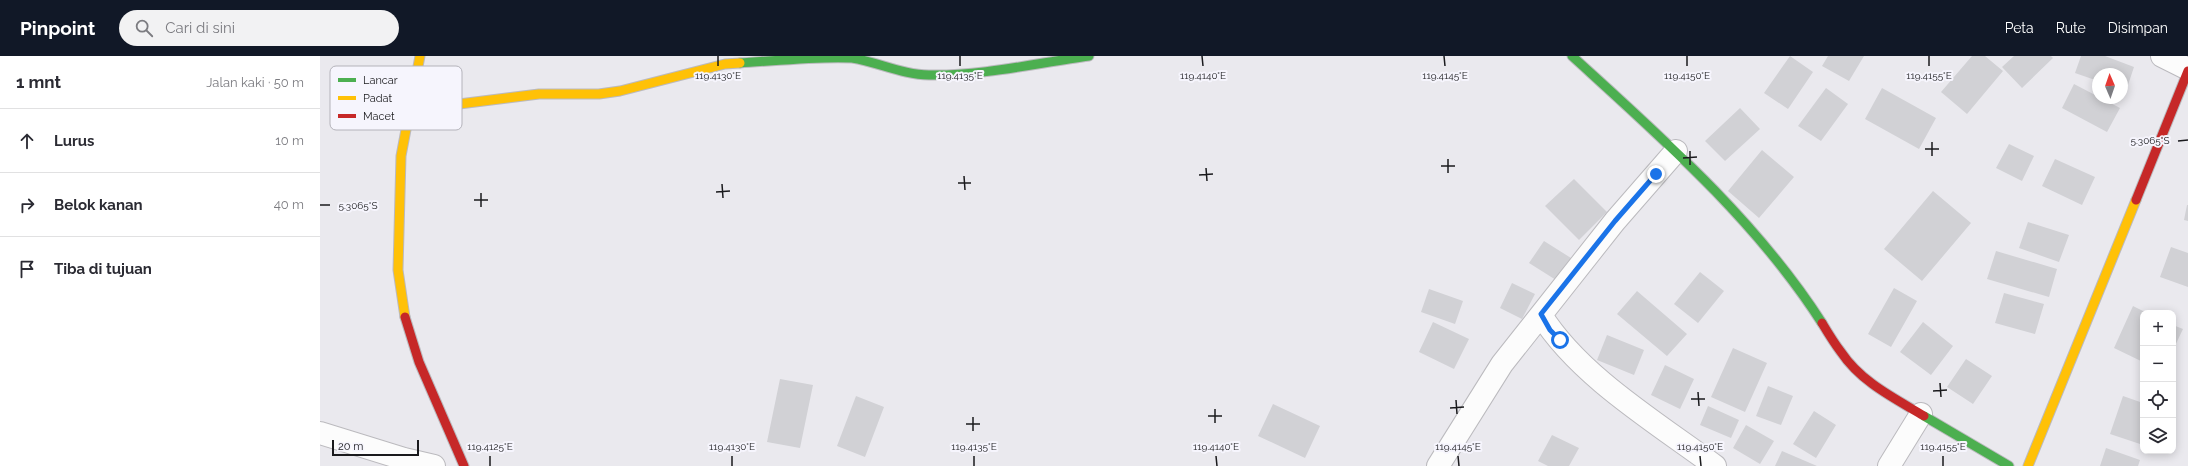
<!DOCTYPE html>
<html lang="id">
<head>
<meta charset="utf-8">
<style>
	:root { --surface:#fff; --page:#f2f2f3; --text:#2b2b33; --muted:#7c7c81; --line:#e1e1e2; --accent:#111827 }
	body { margin:0; font-family:Raleway,sans-serif; background:var(--page); color:var(--text) }
	.controls { position:absolute; right:12px; bottom:12px; display:grid; overflow:hidden; border-radius:8px; box-shadow:0 2px 10px #0003 }
	.controls button { width:36px; height:36px; display:grid; place-items:center; padding:0; border:0; border-bottom:1px solid var(--line); background:var(--surface); color:var(--text); font:20px sans-serif }
	.compass { position:absolute; left:1772px; top:12px; width:36px; height:36px; border-radius:50%; background:var(--surface); box-shadow:0 2px 10px #0003; rotate:358deg }
	.scale { position:absolute; left:12px; bottom:10px; width:87px; box-sizing:border-box; padding-left:4px; border:2px solid #1a1a1d; border-top:0; font-size:11px; line-height:14px; white-space:nowrap; color:#1a1a1d; -webkit-text-stroke:3px #f6f5fd; paint-order:stroke }
	.stop { position:absolute; width:12px; height:12px; margin:-9px; border:3px solid #1a73e8; border-radius:50%; background:#fff }
	.stop.end { background:#1a73e8; border-color:#fff; box-shadow:0 1px 4px #0008 }
	.list { margin:0; padding:0; list-style:none }
	h2 { display:flex; justify-content:space-between; align-items:center; height:52px; margin:0; padding:0 16px; font-size:17px }
	h2 small { font-size:13px; font-weight:400; color:var(--muted) }
	.list li { display:grid; grid-template-columns:26px 1fr auto; gap:12px; align-items:center; box-sizing:border-box; height:64px; padding:0 16px; border-top:1px solid var(--line) }
	.list b { display:block; font-size:15px; white-space:nowrap }
	.list em { font-size:13px; font-style:normal; color:var(--muted) }
	.icon { flex:none; width:22px; height:22px; fill:none; stroke:currentColor; stroke-width:2; stroke-linecap:round; stroke-linejoin:round }
	.map { position:relative; flex:none; width:1868px; height:410px; overflow:hidden }
	header { display:flex; align-items:center; gap:24px; box-sizing:border-box; height:56px; padding:0 20px; background:var(--accent); color:#fff }
	header strong { font-size:19px }
	nav { display:flex; gap:22px; margin-inline-start:auto; font-size:14px }
	.search { width:280px; height:36px; background:var(--page); display:flex; align-items:center; gap:10px; box-sizing:border-box; padding:0 14px; border-radius:22px; color:var(--muted); font-size:15px }
	main { display:flex }
	aside { flex:1; background:var(--surface) }
	.map>svg:first-child { display:block }
	.building { fill:#d1d1d5 }
	.lines { fill:none; stroke-linecap:round; stroke-linejoin:round }
	.street-casing { stroke:#bbbabe; stroke-width:24 }
	.fast-casing { stroke:#bbbabe; stroke-width:11 }
	.slow-casing { stroke:#bbbabe; stroke-width:11 }
	.jam-casing { stroke:#bbbabe; stroke-width:11 }
	.street { stroke:#fcfcfc; stroke-width:22 }
	.fast { stroke:#4caf50; stroke-width:9 }
	.slow { stroke:#ffc107; stroke-width:9 }
	.jam { stroke:#c62828; stroke-width:9 }
	.route { stroke:#1a73e8; stroke-width:5 }
	.ticks { fill:none; stroke:#1a1a1d; stroke-width:1.5 }
	.key { fill:#f6f5fd; stroke:#b4b3ba; stroke-width:1 }
	.key-label { font-size:11px; fill:#1a1a1d }
	.ticks-label { font-size:10px; text-anchor:middle; fill:#1a1a1d; stroke:#f6f5fd; stroke-width:4; stroke-linejoin:round; paint-order:stroke }
</style>
</head>
<body>
<header>
<strong>Pinpoint</strong>
<div class="search"><svg class="icon" aria-label="search" viewBox="0 0 24 24"><circle cx="10" cy="10" r="6"/><path d="M15 15l6 6"/></svg>Cari di sini</div>
<nav><a>Peta</a><a>Rute</a><a>Disimpan</a></nav>
</header>
<main>
<aside>
<h2>1 mnt<small>Jalan kaki · 50 m</small></h2>
<ul class="list">
<li><svg class="icon" aria-label="ahead" viewBox="0 0 24 24"><path d="M12 20V5M6 11l6-6 6 6"/></svg><div><b>Lurus</b></div><em>10 m</em></li>
<li><svg class="icon" aria-label="right" viewBox="0 0 24 24"><path d="M7 20v-9h11M14 6l5 5-5 5"/></svg><div><b>Belok kanan</b></div><em>40 m</em></li>
<li><svg class="icon" aria-label="arrive" viewBox="0 0 24 24"><path d="M6 21V4h12l-3 4 3 4H6"/></svg><div><b>Tiba di tujuan</b></div></li>
</ul>
</aside>
<div class="map">
<svg width="1868" height="410" viewBox="0 0 1868 410">
	<rect width="100%" height="100%" fill="#eae9ee"/>
	<path class="building" d="M1470 0 1493 16 1468 53 1444 37Z
		M1508 0H1544L1529 25 1502 10Z
		M1652 0H1665L1683 15 1647 58 1621 36Z
		M1694 0H1731L1733 2 1702 32 1682 11Z
		M1761 0H1785L1814 11 1806 35 1802 34V18H1778V25L1755 17Z
		M1754 28 1800 52 1787 76 1742 52Z
		M1506 32 1528 48 1501 85 1478 70Z
		M1562 32 1616 62 1599 93 1545 63Z
		M1420 52 1440 73 1405 105 1385 85Z
		M1689 88 1714 100 1702 125 1676 112Z
		M1442 94 1474 121 1439 162 1408 135Z
		M1735 103 1775 121 1762 149 1722 130Z
		M1254 123 1287 156 1259 184 1225 150Z
		M1613 135 1651 167 1602 225 1564 193Z
		M1867 149H1868V165L1864 164Z
		M1708 166 1749 179 1739 206 1699 192Z
		M1224 185 1251 202 1236 224 1209 207Z
		M1851 191 1868 197V231L1840 221Z
		M1676 195 1737 213 1729 241 1667 223Z
		M1380 216 1404 235 1378 267 1354 248Z
		M1192 227 1215 238 1202 263 1180 252Z
		M1574 232 1597 245 1571 291 1548 278Z
		M1109 233 1143 245 1135 268 1101 256Z
		M1317 235 1367 278 1347 300 1297 258Z
		M1684 237 1724 248 1715 278 1675 267Z
		M1813 250 1827 257H1823V306L1794 292Z
		M1113 266 1149 283 1134 313 1099 296Z
		M1603 266 1633 290 1611 319 1580 296Z
		M1853 269 1863 273 1853 294Z
		M1287 279 1324 294 1314 319 1277 304Z
		M1413 292 1447 307 1425 356 1391 341Z
		M1646 303 1672 320 1653 348 1627 331Z
		M1345 309 1374 323 1360 353 1331 339Z
		M460 323 493 329 480 392 447 386Z
		M1448 330 1473 340 1461 369 1436 360Z
		M536 340 564 351 545 401 517 390Z
		M1803 340 1823 347V389L1790 378Z
		M953 348 1000 370 985 402 938 380Z
		M1388 350 1419 364 1411 382 1380 369Z
		M1494 355 1516 369 1496 402 1473 388Z
		M1426 369 1454 385 1440 408 1413 392Z
		M1232 379 1259 392 1249 410H1228L1218 405Z
		M1786 392 1820 404 1818 410H1780Z
		M1462 395 1497 410H1455Z"/>
	<g class="lines">
		<defs>
			<path id="street" d="M1842 0 1868 13
				M1221 259C1259 320 1337 367 1395 410
				M0 377 84 403 114 410
				M1118 410 1182 308 1295 165 1356 95
				M1569 410 1601 358"/>
			<path id="fast" d="M1252 0C1342 82 1436 164 1502 267
				M420 7C454 5 500 0 532 2 558 6 583 19 609 19 662 20 717 7 769 0
				M1604 360 1689 410"/>
			<path id="slow" d="M91 54 219 38H279L300 35 405 8 420 7
				M85 261 78 214 81 100 100 0
				M1708 410 1816 144"/>
			<path id="jam" d="M1816 144 1868 15
				M85 261 99 306 144 410
				M1502 267C1508 277 1514 287 1521 296 1541 326 1574 342 1604 360"/>
		</defs>
		<use href="#street" class="street-casing"/>
		<use href="#fast" class="fast-casing"/>
		<use href="#slow" class="slow-casing"/>
		<use href="#jam" class="jam-casing"/>
		<use href="#street" class="street"/>
		<use href="#fast" class="fast"/>
		<use href="#slow" class="slow"/>
		<use href="#jam" class="jam"/>
	</g>
	<g class="lines">
		<path class="route" d="M1240 284 1230 274 1221 258 1295 165 1336 118"/>
	</g>
	<path class="ticks" d="M398 0V10M640 0V10M882 0 883 10M1124 0 1125 10M1367 0V10M1609 0V10M1858 85 1868 84M1612 86V100M1605 93H1619M1370 95V109M1363 102 1377 101M1128 103V117M1121 110H1135M886 112 887 125M879 119 893 118M644 120 645 134M638 127H651M402 128 403 142M396 136 410 135M161 137V151M154 144H168M0 149H10M1620 327 1621 341M1613 335 1627 334M1378 336 1379 350M1371 343H1385M1136 344 1137 358M1130 352 1144 351M895 353V367M888 360H902M653 361V375M646 368H660M170 400V410M412 400V410M654 400V410M896 400 897 410M1138 400 1139 410M1380 400 1381 410M1623 400V410"/>
	<rect x="10" y="10" width="132" height="64" rx="6" class="key"/>
	<rect x="18" y="22" width="18" height="4" fill="#4caf50"/>
	<rect x="18" y="40" width="18" height="4" fill="#ffc107"/>
	<rect x="18" y="58" width="18" height="4" fill="#c62828"/>
	<g class="key-label">
		<text x="43" y="28">Lancar</text>
		<text x="43" y="46">Padat</text>
		<text x="43" y="64">Macet</text>
	</g>
	<g class="ticks-label">
		<text x="398" y="23">119.4130°E</text>
		<text x="640" y="23">119.4135°E</text>
		<text x="883" y="23">119.4140°E</text>
		<text x="1125" y="23">119.4145°E</text>
		<text x="1367" y="23">119.4150°E</text>
		<text x="1609" y="23">119.4155°E</text>
		<text x="1830" y="88">5.3065°S</text>
		<text x="38" y="153">5.3065°S</text>
		<text x="170" y="394">119.4125°E</text>
		<text x="412" y="394">119.4130°E</text>
		<text x="654" y="394">119.4135°E</text>
		<text x="896" y="394">119.4140°E</text>
		<text x="1138" y="394">119.4145°E</text>
		<text x="1380" y="394">119.4150°E</text>
		<text x="1623" y="394">119.4155°E</text>
	</g>
</svg>
<div class="controls">
<button>+</button>
<button>−</button>
<button><svg class="icon" aria-label="locate" viewBox="0 0 24 24"><circle cx="12" cy="12" r="6"/><path d="M12 2v4M12 18v4M2 12h4M18 12h4"/></svg></button>
<button><svg class="icon" aria-label="layers" viewBox="0 0 24 24"><path d="M12 4l9 5-9 5-9-5zM3 14l9 5 9-5"/></svg></button>
</div>
<svg class="compass" viewBox="-18 -18 36 36"><path d="M0-13l5 13h-10z" fill="#e53935"/><path d="M0 13l5-13h-10z" fill="#7c7c81"/></svg>
<div class="scale">20 m</div>
<div class="stop" style="left:1240px;top:284px"></div>
<div class="stop end" style="left:1336px;top:118px"></div>
</div>
</main>
</body>
</html>
